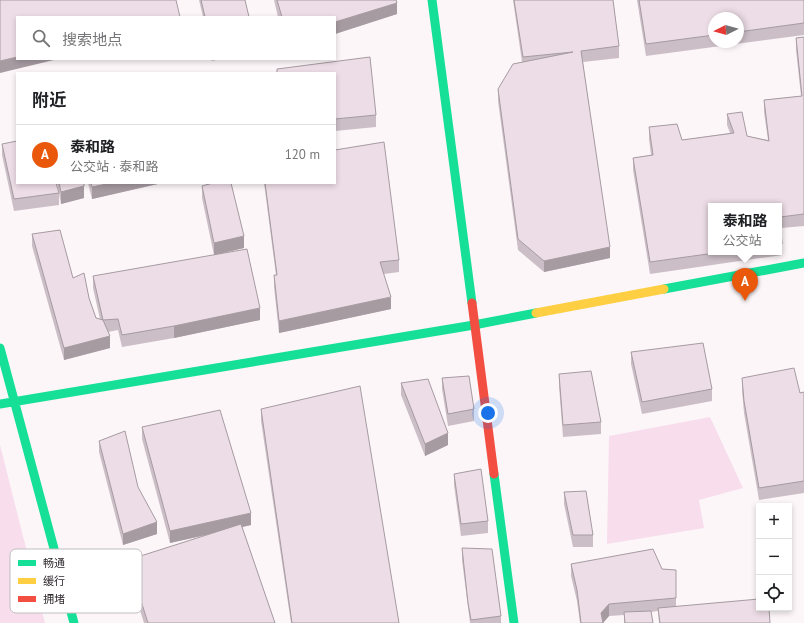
<!DOCTYPE html>
<html lang="zh">
<head>
<meta charset="utf-8">
<style>
	:root { --surface:#fff; --page:#f2f2f2; --text:#202124; --muted:#757577; --line:#e0e0e0; --accent:#ea580c }
	body { margin:0; font-family:"PT Sans","Noto Sans SC",sans-serif; background:var(--page); color:var(--text) }
	.controls { position:absolute; right:12px; bottom:12px; display:grid; overflow:hidden; border-radius:0px; box-shadow:0 2px 6px #0003 }
	.controls button { width:36px; height:36px; display:grid; place-items:center; padding:0; border:0; border-bottom:1px solid var(--line); background:var(--surface); color:var(--text); font:20px sans-serif }
	.compass { position:absolute; left:708px; top:12px; width:36px; height:36px; border-radius:50%; background:var(--surface); box-shadow:0 2px 6px #0003; rotate:265deg }
	.you { position:absolute; left:488px; top:413px; width:14px; height:14px; margin:-10px; border:3px solid #fff; border-radius:50%; background:#1a73e8; box-shadow:0 0 0 6px #1a73e833 }
	.badge { display:grid; place-items:center; width:26px; height:26px; border-radius:50%; background:var(--accent); color:#fff; font-size:13px; font-weight:700 }
	.pin { position:absolute; translate:-50% -33px; filter:drop-shadow(0 1px 2px #0008) }
	.pin::after { content:''; position:absolute; top:21px; width:14px; height:12px; background:inherit; clip-path:polygon(0 0,100% 0,50% 100%) }
	.popup { position:absolute; left:708px; top:203px; width:74px; height:52px; box-sizing:border-box; display:grid; place-content:center; border-radius:0px; background:var(--surface); filter:drop-shadow(0 1px 3px #0005); font-size:13px; white-space:nowrap; color:var(--muted) }
	.popup b { font-size:15px; color:var(--text) }
	.popup::after { content:''; position:absolute; left:50%; top:100%; margin-left:-8px; border:8px solid transparent; border-top-color:var(--surface) }
	.list { margin:0; padding:0; list-style:none }
	h2 { display:flex; justify-content:space-between; align-items:center; height:52px; margin:0; padding:0 16px; font-size:17px }
	h2 small { font-size:13px; font-weight:400; color:var(--muted) }
	.list li { display:grid; grid-template-columns:26px 1fr auto; gap:12px; align-items:center; box-sizing:border-box; height:60px; padding:0 16px; border-top:1px solid var(--line) }
	.list b { display:block; font-size:15px; white-space:nowrap }
	.list p { margin:0; font-size:13px; white-space:nowrap; color:var(--muted) }
	.list em { font-size:13px; font-style:normal; color:var(--muted) }
	.icon { flex:none; width:22px; height:22px; fill:none; stroke:currentColor; stroke-width:2; stroke-linecap:round; stroke-linejoin:round }
	.map { position:relative; flex:none; width:804px; height:623px; overflow:hidden }
	.search { position:absolute; background:var(--surface); box-shadow:0 2px 6px #0003; left:16px; top:16px; width:320px; height:44px; display:flex; align-items:center; gap:10px; box-sizing:border-box; padding:0 14px; border-radius:0px; color:var(--muted); font-size:15px }
	.panel { position:absolute; background:var(--surface); box-shadow:0 2px 6px #0003; left:16px; top:72px; width:320px; height:112px; border-radius:0px }
	.map>svg:first-child { display:block }
	.green { fill:#f8ddec }
	.lines { fill:none; stroke-linecap:round; stroke-linejoin:round }
	.fast { stroke:#16e098; stroke-width:9 }
	.slow { stroke:#ffcf43; stroke-width:9 }
	.jam { stroke:#f24e42; stroke-width:9 }
	.wall { fill:#ccbec6; fill-rule:evenodd }
	.shaded-wall { fill:#a69ba1 }
	.building { fill:#eddde6; stroke:#a69ba1 }
	.key { fill:#fff; stroke:#c1bfc0; stroke-width:1 }
	.key-label { font-size:11px; fill:#2f292d }
</style>
</head>
<body>
<div class="map">
<svg width="804" height="623" viewBox="0 0 804 623">
	<rect width="100%" height="100%" fill="#fcf6f9"/>
	<path class="green" d="M710 417 743 488 699 500 704 528 607 544 609 436Z
		M0 445 45 623H0Z"/>
	<g class="lines">
		<path class="fast" d="M432 0 472 303
			M664 289 804 263
			M0 348 74 623
			M0 404 474 325 536 313
			M494 474 514 623"/>
		<path class="slow" d="M536 313 664 289"/>
		<path class="jam" d="M472 303 494 474"/>
	</g>
	<path class="wall" d="M199 0H245L249 17H203Z
		M274 0H396L397 14 335 34V17H278Z
		M513 0H613L619 46V58L583 62 610 258 544 272 518 250 498 101V89L522 62Z
		M637 0H804V35L646 56ZM714 18H738V42H714Z
		M804 37V226L781 228 782 244V255L650 274 633 170V158L651 155 649 139V127L682 140 730 133 727 125V114L747 136 768 140 764 112V100L801 96 796 50V38ZM779 206V252H711Z
		M211 59H221L212 61Z
		M335 73 376 115V127L335 131Z
		M2 144 59 193V205L14 211 2 155Z
		M57 183H84V198L61 204Z
		M88 183H162L92 199Z
		M264 183H335L399 260V272L384 274 391 309 279 333 274 287V275H276Z
		M202 186 244 248 214 255 202 198Z
		M32 234 73 278 89 298 96 318 100 319 93 288V276L260 320 174 338 122 347 118 330 108 332 110 348 64 360 32 246Z
		M631 352 712 389V401L642 414 631 364Z
		M559 374 601 422V434L563 437 559 386Z
		M442 378 474 409V421L448 426 442 389Z
		M742 378 800 393 804 392V493L759 500 744 413 742 390Z
		M401 383 448 445 425 456 401 395Z
		M261 409 399 623H291L261 421Z
		M142 427 251 525 242 527 275 623H144L128 572V560L214 533 170 543 142 439Z
		M99 441 157 534 123 545 99 452Z
		M454 474 488 521V533L461 536 454 485Z
		M564 492 593 535V547H573L564 504Z
		M462 548 501 616V623H470L462 560Z
		M571 564 676 570V606L770 623H659L658 611 651 612 653 623H624V615L609 616 603 623H580L577 601 571 576Z"/>
	<path class="shaded-wall" d="M397 3V14L335 34V22Z
		M17 57V59H58L0 73V61Z
		M111 183H162L92 199V187Z
		M84 186V198L61 204V192Z
		M244 236V248L214 255V243Z
		M610 247V258L544 272V261Z
		M391 297V309L279 333V321Z
		M260 308V320L174 338V326Z
		M110 336V348L64 360V348Z
		M448 433V445L425 456V444Z
		M251 513V525L170 543V531Z
		M157 522V534L123 545V534Z
		M609 604V616L603 623 601 613Z"/>
	<path class="building" d="M0 0H176L180 17H17V57L0 61Z
		M201 0H245L249 17H205Z
		M277 0H396L397 3 335 22V17H282Z
		M514 0H613L619 46 581 51 610 247 544 261 518 239 498 89 513 64 573 52 523 57Z
		M639 0H804V23L738 32V18H714V35L646 44Z
		M804 37V214L780 217 782 244H779V206H711V252H722L650 262 633 158 653 155 649 127 677 124 682 140 734 133 727 114 742 112 747 136 769 141 764 100 802 96 796 38Z
		M370 57 376 115 335 119V73H277V69Z
		M17 141V183H56L59 193 14 199 2 144Z
		M384 142 399 260 380 262 391 297 279 321 274 275H277L265 183H335V150Z
		M59 183H84V186L61 192Z
		M91 183H111L92 187Z
		M213 183H231L244 236 214 243 202 186Z
		M60 230 73 278 84 273 89 298 96 318 103 320 110 336 64 348 32 234Z
		M247 249 260 308 174 326 122 335 118 319 103 320 93 276Z
		M703 343 712 389 642 402 631 352Z
		M794 368 800 393 804 392V481L759 488 744 401 742 378Z
		M591 371 601 422 563 425 559 374Z
		M469 376 474 409 448 414 442 378Z
		M428 379 448 433 425 444 401 383Z
		M360 386 399 623H292L261 409Z
		M220 410 251 513 170 531 142 427Z
		M125 431 138 487 157 522 123 534 99 441Z
		M481 469 488 521 461 524 454 474Z
		M586 491 593 535H573L564 492Z
		M241 524 275 623H148L128 560Z
		M462 548 492 549 501 616 471 620 468 603Z
		M653 549 662 569 676 570V598L609 604 601 613 603 623H581L577 590 571 564Z
		M759 599V608H769L770 623H660L658 608Z
		M651 611 653 623H625L624 612Z"/>
	<rect x="10" y="549" width="132" height="64" rx="6" class="key"/>
	<rect x="18" y="560" width="18" height="6" fill="#16e098"/>
	<rect x="18" y="578" width="18" height="6" fill="#ffcf43"/>
	<rect x="18" y="596" width="18" height="6" fill="#f24e42"/>
	<g class="key-label">
		<text x="43" y="567">畅通</text>
		<text x="43" y="585">缓行</text>
		<text x="43" y="603">拥堵</text>
	</g>
</svg>
<div class="controls">
<button>+</button>
<button>−</button>
<button><svg class="icon" aria-label="locate" viewBox="0 0 24 24"><circle cx="12" cy="12" r="6"/><path d="M12 2v4M12 18v4M2 12h4M18 12h4"/></svg></button>
</div>
<svg class="compass" viewBox="-18 -18 36 36"><path d="M0-13l5 13h-10z" fill="#e53935"/><path d="M0 13l5-13h-10z" fill="#757577"/></svg>
<div class="you"></div>
<div class="pin badge" style="left:745px;top:301px">A</div>
<div class="popup"><b>泰和路</b>公交站</div>
<div class="search"><svg class="icon" aria-label="search" viewBox="0 0 24 24"><circle cx="10" cy="10" r="6"/><path d="M15 15l6 6"/></svg>搜索地点</div>
<section class="panel">
<h2>附近<small></small></h2>
<ul class="list">
<li><span class="badge">A</span><div><b>泰和路</b><p>公交站 · 泰和路</p></div><em>120 m</em></li>
</ul>
</section>
</div>
</body>
</html>
